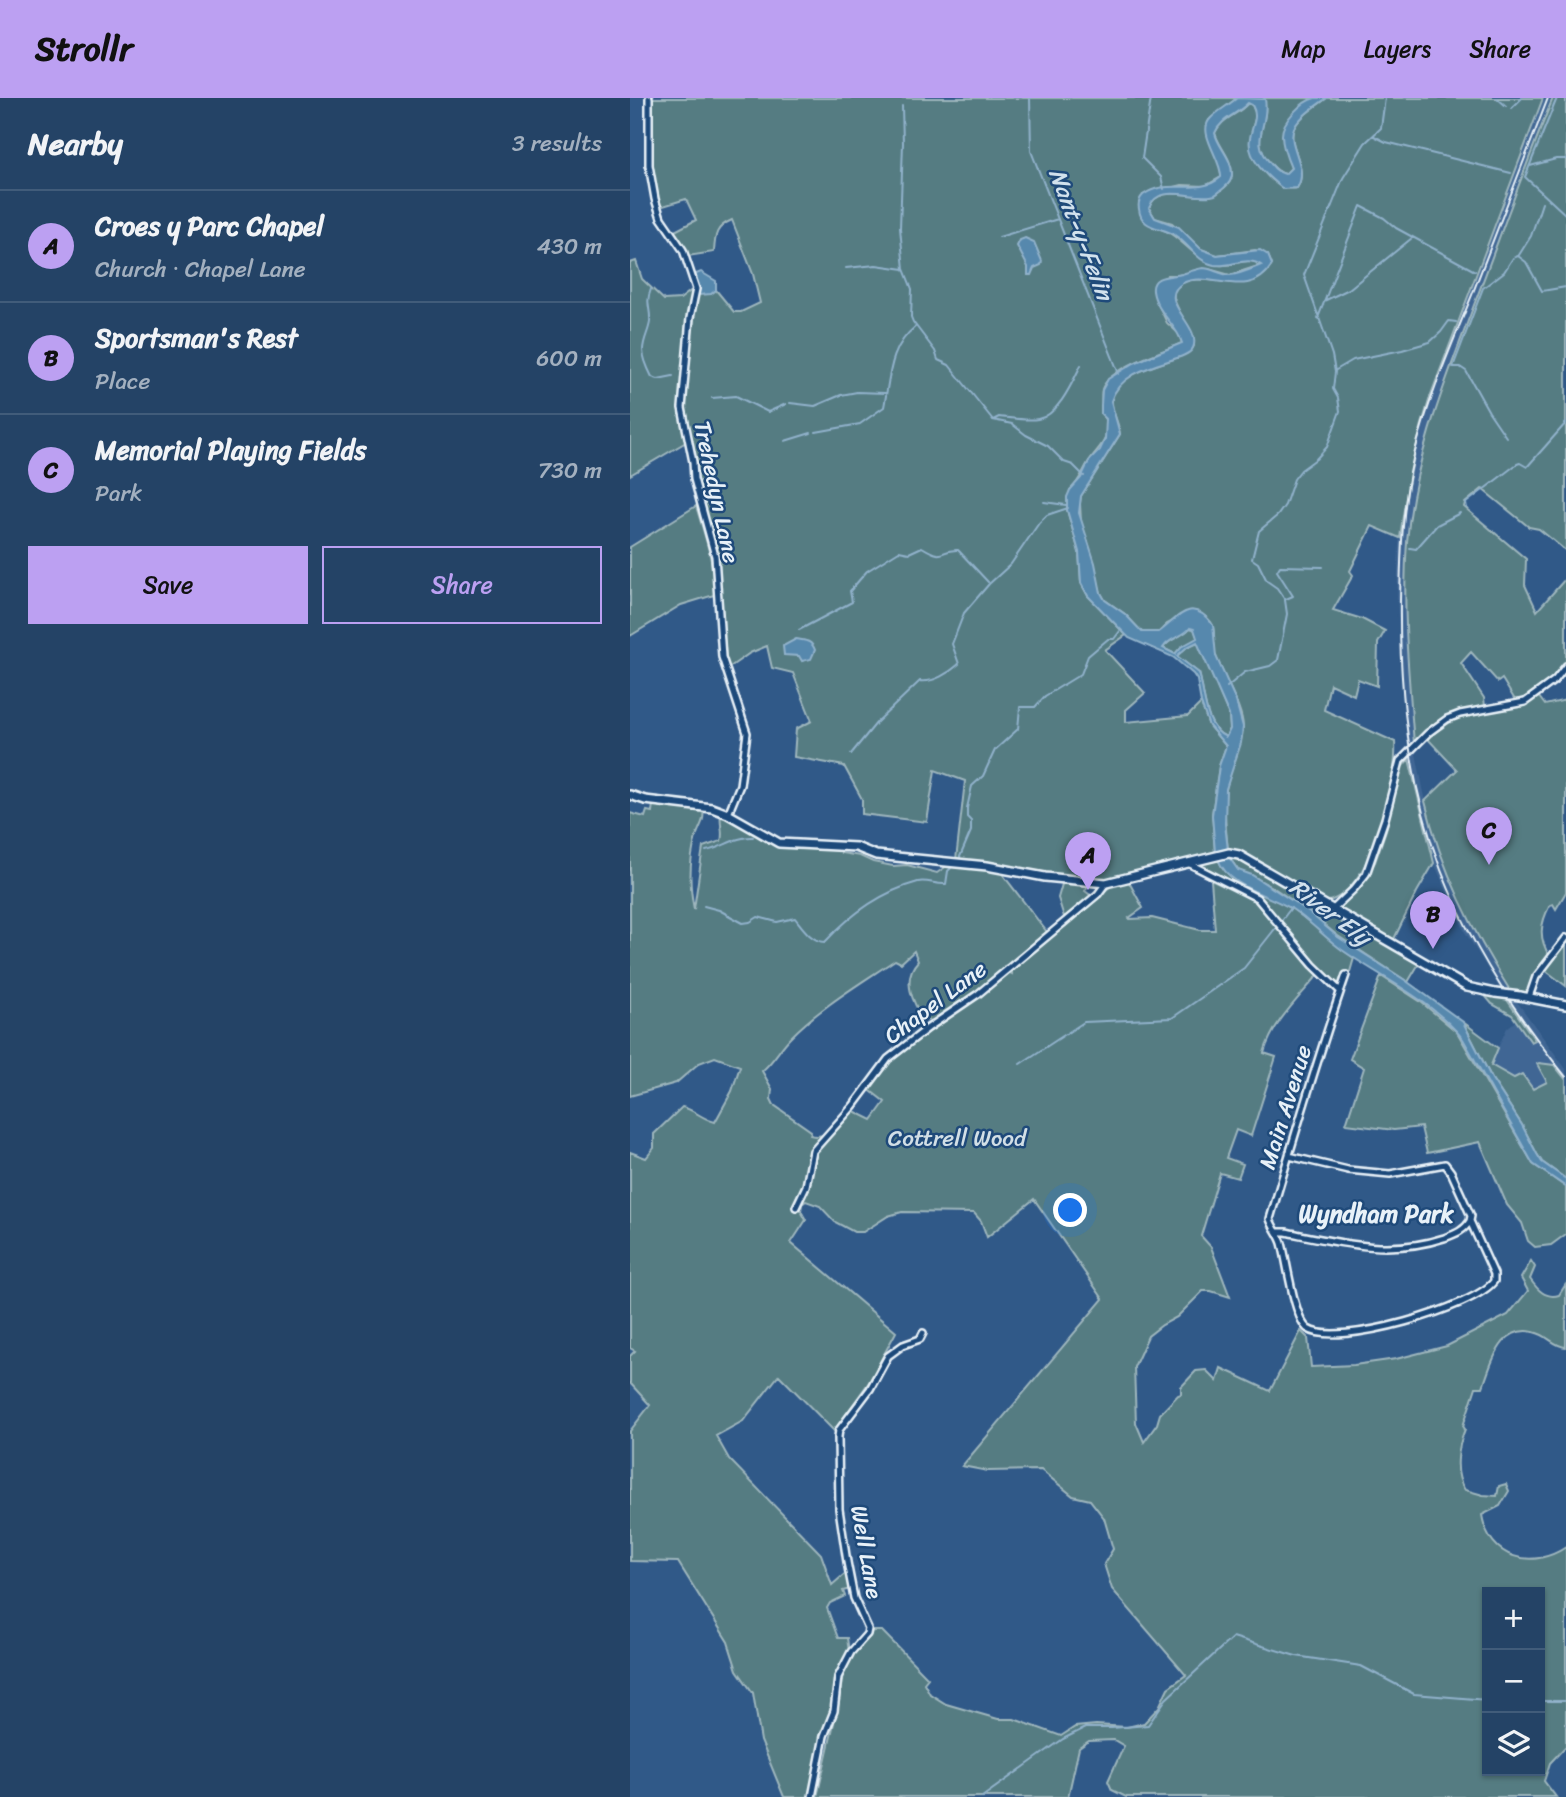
<!DOCTYPE html>
<html lang="en">
<head>
<meta charset="utf-8">
<style>
	:root { --surface:#244366; --page:#2c4a6c; --text:#f1f3f6; --muted:#a3b0bf; --line:#415c7a; --accent:#bca0f2 }
	body { margin:0; font-family:Sriracha,sans-serif; background:var(--page); color:var(--text) }
	.controls { position:absolute; right:21px; bottom:21px; display:grid; overflow:hidden; border-radius:0px; box-shadow:0 2px 5px #0004 }
	.controls button { width:63px; height:63px; display:grid; place-items:center; padding:0; border:0; border-bottom:2px solid var(--line); background:var(--surface); color:var(--text); font:35px sans-serif }
	.you { position:absolute; left:441px; top:1113px; width:24px; height:24px; margin:-18px; border:5px solid #fff; border-radius:50%; background:#1a73e8; box-shadow:0 0 0 10px #1a73e833 }
	.badge { display:grid; place-items:center; width:46px; height:46px; border-radius:50%; background:var(--accent); color:#111; font-size:23px; font-weight:700 }
	.pin { position:absolute; translate:-50% -58px; filter:drop-shadow(0 2px 4px #0008) }
	.pin::after { content:''; position:absolute; top:37px; width:24px; height:21px; background:inherit; clip-path:polygon(0 0,100% 0,50% 100%) }
	.list { margin:0; padding:0; list-style:none }
	h2 { display:flex; justify-content:space-between; align-items:center; height:91px; margin:0; padding:0 28px; font-size:30px }
	h2 small { font-size:23px; font-weight:400; color:var(--muted) }
	.list li { display:grid; grid-template-columns:46px 1fr auto; gap:21px; align-items:center; box-sizing:border-box; height:112px; padding:0 28px; border-top:2px solid var(--line) }
	.list b { display:block; font-size:26px; white-space:nowrap }
	.list p { margin:0; font-size:23px; white-space:nowrap; color:var(--muted) }
	.list em { font-size:23px; font-style:normal; color:var(--muted) }
	.actions { display:flex; gap:14px; padding:21px 28px }
	.actions a { flex:1; padding:16px 0; border:2px solid var(--accent); border-radius:0px; text-align:center; font-size:24px; color:var(--accent) }
	.actions .main { background:var(--accent); color:#111 }
	.icon { flex:none; width:38px; height:38px; fill:none; stroke:currentColor; stroke-width:2; stroke-linecap:round; stroke-linejoin:round }
	.map { position:relative; flex:none; width:936px; height:1699px; overflow:hidden }
	header { display:flex; align-items:center; gap:42px; box-sizing:border-box; height:98px; padding:0 35px; background:var(--accent); color:#111 }
	header strong { font-size:33px }
	nav { display:flex; gap:38px; margin-inline-start:auto; font-size:24px }
	main { display:flex }
	aside { flex:1; background:var(--surface) }
	.map>svg:first-child { display:block }
	.built { fill:#3f6694 }
	.green { fill:#547b82; stroke:#9eb6bd; stroke-width:2; fill-rule:evenodd }
	.water { fill:#5788ad; stroke:#91b2cb; stroke-width:2; fill-rule:evenodd }
	.lines { fill:none; stroke-linecap:round; stroke-linejoin:round }
	.stream { stroke:#91b2cb; stroke-width:2 }
	.minor-casing { stroke:#e8f1f8; stroke-width:10 }
	.tertiary-casing { stroke:#e8f1f8; stroke-width:12 }
	.minor { stroke:#1f4a7a; stroke-width:5 }
	.tertiary { stroke:#1f4a7a; stroke-width:7 }
	.rail { stroke:#e8f1f8; stroke-width:2 }
	.tertiary-bridge-casing { stroke:#e8f1f8; stroke-width:12; stroke-linecap:butt }
	.tertiary-bridge { stroke:#1f4a7a; stroke-width:7 }
	.labels { text-anchor:middle; stroke-width:5; stroke-linejoin:round; paint-order:stroke }
	.street-label { font-size:23px; fill:#e8f1f8; stroke:#1f4a7a }
	.park-label { font-size:23px; fill:#d2dfe6; stroke:#1f4a7a }
	.water-label { font-size:24px; font-style:italic; fill:#d2e1ed; stroke:#1f4a7a }
	.neighbourhood-label { font-size:24px; font-weight:bold; fill:#e8f1f8; stroke:#1f4a7a }
</style>
</head>
<body>
<header>
<strong>Strollr</strong>
<nav><a>Map</a><a>Layers</a><a>Share</a></nav>
</header>
<main>
<aside>
<h2>Nearby<small>3 results</small></h2>
<ul class="list">
<li><span class="badge">A</span><div><b>Croes y Parc Chapel</b><p>Church · Chapel Lane</p></div><em>430 m</em></li>
<li><span class="badge">B</span><div><b>Sportsman's Rest</b><p>Place</p></div><em>600 m</em></li>
<li><span class="badge">C</span><div><b>Memorial Playing Fields</b><p>Park</p></div><em>730 m</em></li>
</ul>
<div class="actions"><a class="main">Save</a><a>Share</a></div>
</aside>
<div class="map">
<svg width="936" height="1699" viewBox="0 0 936 1699">
	<rect width="100%" height="100%" fill="#305988"/>
	<filter id="ink" filterUnits="userSpaceOnUse"><feTurbulence type="fractalNoise" baseFrequency=".0143" numOctaves="2"/><feDisplacementMap in="SourceGraphic" scale="14" xChannelSelector="R" yChannelSelector="G"/><feConvolveMatrix kernelMatrix="1 2 1 2 8 2 1 2 1" color-interpolation-filters="sRGB"/></filter>
	<g filter="url(#ink)">
		<path class="built" d="M913 0H923L812 290 793 351 784 394 776 470 784 646 799 719 820 781 834 811 881 894 871 892 835 834 804 765 796 737 780 672 772 597 767 499 769 446 776 390 787 339 800 299Z
			M875 899 885 901 936 971V982L924 967 907 966 917 984 903 991 860 967 877 930 887 922 901 944 905 942Z"/>
		<path class="green" d="M22 0H607L579 22C575 48 592 57 591 79L575 88 552 87 513 97 523 129C551 133 561 163 589 167 605 169 617 157 631 167L600 177 579 171 548 177H537L527 204 537 225 548 235 552 245C532 254 480 269 472 291 470 299 473 311 473 319L476 321C479 346 470 346 459 363 452 374 450 383 440 392L437 412 449 454 451 485 458 498 496 537 475 552 515 595 496 612V624L558 618 571 605 579 628 596 648 589 668 582 716 585 754 515 774 469 783 326 762 335 683 305 672 297 724 232 716V701L214 668 164 659 166 631 182 623 163 575 142 570 137 548 120 555 97 571 85 448 66 393 53 312 60 257 63 206 67 193 81 196 86 192 104 214H111L130 205 123 176 102 122C86 129 85 136 84 154L58 158 43 134 66 122 56 101 30 109 23 74Z
			M634 0H683C648 27 651 29 661 70L655 76C648 74 646 71 641 66 617 41 641 27 634 0Z
			M697 0H913L800 299C785 346 776 391 770 440L742 428 720 473 723 477 703 512 732 521 755 533 748 545 747 588 728 581 724 597 700 586 694 612 765 644C768 683 741 799 694 804 669 791 624 754 598 752 596 730 592 704 598 682 602 665 612 649 613 631 614 610 591 577 585 555 582 545 587 533 581 524 577 519 570 515 563 513L537 526 529 534H512L495 516 475 502 471 495 451 424 450 405 451 398 490 336C489 325 482 315 482 304 482 268 553 267 564 248 564 234 539 202 544 193 561 163 618 206 642 167L638 157 625 152 587 157 571 151 542 125 525 120 519 110C528 83 566 104 585 96 589 95 591 92 594 90 599 86 602 82 602 76 602 60 589 49 585 35 591 20 607 18 618 5L622 7 626 17 623 28V59C634 75 647 94 667 90 680 70 656 47 664 30 670 18 686 8 697 0Z
			M923 0H936V453L909 431 899 429 852 391 835 405 834 409 896 461 895 487 907 513 936 480V564C923 581 907 598 885 602L872 581 868 584 841 554 831 565 854 600 855 608 811 622 797 632 784 646C779 580 772 511 777 444 784 358 817 279 847 199 872 133 896 65 923 0Z
			M6 163 12 181 34 202 50 201 63 191 51 283 50 312 56 344 0 377V165Z
			M66 408C75 438 85 466 84 497L51 507 0 538V449Z
			M560 530 564 531 568 541 551 549 545 556 533 550C540 539 552 540 560 530Z
			M568 544 599 617 600 631 596 639C574 630 575 595 569 575L546 558 557 549Z
			M909 599 915 607 936 602V794L926 811 923 806 920 807C910 826 908 840 920 859L897 894H881C843 834 811 772 795 703L827 672 797 640 825 621 883 609Z
			M779 661 804 765 787 794 763 843 711 813 710 809 730 788 745 764 756 732 771 670Z
			M23 706 70 710 73 713C75 723 69 729 66 739 59 763 59 787 64 811L73 749 91 743C94 733 89 726 91 716L119 730 130 740 156 748 212 750 211 755 230 758 243 764 263 768 277 767 307 775 318 767 370 773 417 834 380 866 374 868 375 870 345 896 304 923 294 922C283 905 271 881 288 863L284 853 271 865 265 862C231 885 189 910 160 940 150 950 144 963 132 973L142 991 141 1001 144 1007 181 1033 180 1037C200 1042 209 1026 222 1012L242 1022 255 1004 237 990 259 962 351 897 378 874 382 876V871L481 788 498 783 499 784 513 810 499 820 500 821 522 820 570 832H585L581 782 625 803 688 877C668 901 643 924 634 955L646 959 621 1038 606 1032 596 1060 613 1066 608 1080 590 1075 571 1138 581 1149 600 1199 581 1193H573L547 1219 532 1227 518 1238 504 1269 506 1325 514 1344 527 1326 530 1316 548 1297 551 1296V1289L566 1273 576 1272 587 1283 591 1270 640 1293 671 1233 678 1240 681 1269 724 1267 766 1261 817 1248 878 1217 898 1193 891 1180 901 1163 905 1169 900 1181C907 1191 915 1201 929 1197L936 1186V1249C927 1249 920 1241 912 1237 874 1220 863 1260 853 1289H846L833 1328 835 1331C828 1348 823 1376 835 1392L853 1397 867 1398 869 1388 876 1386 879 1393 870 1408 852 1417C859 1461 902 1472 936 1449V1648L920 1665 914 1683 926 1699H496L482 1692 478 1683 494 1648 484 1642 459 1643 449 1650 438 1699H187L209 1603 214 1568 226 1551 240 1539 242 1533H252L298 1580 294 1585 300 1596 316 1606 368 1621H384L431 1638 445 1629 466 1627 497 1629 514 1625 529 1609 538 1590 556 1577 482 1491 474 1466 483 1451 474 1420 460 1402 443 1398 411 1372 358 1373 332 1368 473 1201 404 1101 357 1139 351 1123 344 1115 272 1114 258 1118 233 1134H224L205 1124 190 1108 176 1103 172 1106 171 1113 176 1122 161 1145 266 1234 239 1284 204 1333 149 1277 113 1323 86 1338 99 1361 191 1456 202 1487 218 1473 220 1491 213 1493 215 1498 200 1505 197 1510 208 1540H217L219 1554 207 1574 203 1613 193 1637 179 1699H154L131 1643 123 1595 107 1572 98 1544 48 1464 0 1463V1333L20 1307 0 1285V1258L5 1253 0 1250V1054L16 1060 24 1050V1036L52 1009C65 1012 72 1021 85 1024L102 993 110 968 85 959 69 965 46 985 0 998V715L15 719 17 713 22 714ZM857 1494H910V1673H857Z
			M599 759C613 759 686 804 702 815 708 820 712 826 718 831L724 828 790 864 778 884 708 838 675 811 641 788 608 772Z
			M588 761C599 790 640 796 664 812 685 827 703 846 724 860L715 891 684 866 627 798 567 767 571 763Z
			M430 782 459 786 455 793 463 799 434 819 428 800 432 786Z
			M936 843V888L915 872Z
			M751 878 791 904 827 934 903 1066 936 1089V1136L921 1147 905 1149 898 1143 892 1125 877 1107 850 1044 797 1055 791 1029 764 1032 716 1026 734 970 720 961Z
			M859 897 875 899 905 942 901 944 882 917 862 906 856 899Z
			M833 924 868 950 861 967 884 980 892 976 903 991 917 984 907 966 909 965 924 967 936 982V1081L912 1064 907 1056 892 1027 862 981Z"/>
		<path class="water" d="M607 0 635 1C640 28 618 41 641 66 646 72 648 74 655 76L661 70C657 61 652 47 652 37 652 23 672 3 685 0 689 0 693 0 697 0 686 8 670 18 664 30 656 47 680 70 667 90L653 91C638 79 616 61 620 40 622 27 629 19 622 7L618 5C607 17 591 20 585 35 588 49 602 60 602 76 602 82 599 86 594 90 591 92 589 95 585 97 567 104 528 83 519 110L525 120 549 129 571 151 587 157 630 152 638 157 642 167C619 205 579 171 553 185 524 202 573 228 563 250 556 266 494 263 481 303L490 336 451 398 449 415 465 465 471 495 475 502 495 516 512 534H529C547 522 560 496 583 527L586 558 606 603 613 629 611 645 596 691 595 726 598 752 585 754 582 717 589 668 596 648 579 628 571 605 567 582 563 576 543 559 499 540 458 498 451 485 449 454 437 412V399L440 392 451 380 459 363 470 352 475 341 476 321 471 316V307L472 292 478 281 504 265 552 245C547 227 526 214 523 193 521 176 541 179 552 176 558 174 566 171 573 170 582 170 590 177 600 177 611 176 621 171 631 167 616 157 601 170 584 167 566 163 560 147 546 138 532 128 511 132 509 111 508 106 509 101 513 97 537 79 569 99 591 79 592 62 567 35 580 21 587 13 599 7 607 0ZM560 530 564 531 567 540 551 549 545 556 533 550C540 539 552 540 560 530ZM567 544 599 617 600 631 596 639C574 630 575 595 569 575L547 558 557 549Z
			M395 140 404 144 412 163 411 167 404 170 401 177H398V169L387 148 390 142Z
			M71 174 86 183V192L81 196 69 197C66 191 64 183 66 176Z
			M166 541C176 543 181 542 185 552L181 561 172 563 169 558 154 557 153 548Z
			M599 759 608 772 622 777 675 811 708 839 775 882 833 924 862 981 892 1027 907 1056 912 1064 936 1081V1089L903 1066 833 941C802 902 752 880 712 852 695 840 680 823 662 811 639 797 598 789 588 761Z"/>
		<g class="lines">
			<path class="stream" d="M400 0 401 53 489 276
				M521 0 512 60 531 79 534 91
				M867 0 876 8
				M927 0 895 79 936 117
				M272 8 273 45 270 130 274 171
				M882 10 892 0
				M744 38 756 44 881 75
				M900 68 926 61H936
				M369 139 428 121
				M889 157 901 138 912 105
				M216 170 246 167 274 171 282 191 281 219 283 224 305 253 308 262 319 267 363 322 382 326 396 337 418 348 434 364 443 367 454 378
				M21 191C15 207 21 209 20 224 19 233 13 242 13 252 13 261 18 271 22 279L28 281 43 278
				M696 202 719 191 782 140
				M688 220 731 108 754 120 766 130 845 173
				M706 272 723 262 772 252 800 244 811 234 819 223 826 224
				M82 300 106 298 138 314 156 306
				M160 305 185 308 211 297 227 294 255 295
				M363 322 369 319C381 320 396 323 408 321 428 318 443 283 451 267
				M186 334 230 326 254 309C260 279 259 250 285 229
				M876 339 859 314 836 273 830 269H823L853 190 874 174 883 160 888 158 896 164 912 193 936 189
				M155 343 181 335
				M414 404 436 407
				M837 410 836 405 887 366 890 365 897 369 936 325
				M780 450 786 451 807 427 830 415
				M656 501 663 498 647 473 650 468 693 469
				M169 532 222 504 220 493 237 473 269 453 279 455 292 449C317 464 308 451 328 452L358 484
				M597 589 615 574 640 568 648 562 657 516 655 502 647 490 637 483 628 465 622 461 629 433 648 417 655 407 664 381 671 372 686 361 697 349 710 313 708 300 703 291 705 274 702 257 674 177 713 80 735 45 751 30 755 0
				M221 656 247 624 290 583C303 585 319 575 329 566L322 546 334 515 359 486 381 466 409 425 417 417 438 410
				M76 753C92 750 106 738 123 739
				M329 761 341 733V723L337 719V710L342 688 353 678 365 652 388 631 390 609H405L415 598 451 576 458 558 478 541H484L490 533
				M74 808 89 812 113 825 120 824 128 819 147 824 165 820C173 830 181 843 195 844 220 817 251 794 288 784 297 782 307 787 316 786L318 773 322 769
				M651 823 661 810
				M390 966 454 924 542 920 614 870 648 827
				M910 1603H936
				M352 1699 433 1641 455 1630H482L518 1627 536 1601 603 1539 666 1558 731 1568 784 1596 857 1602"/>
			<defs>
				<path id="minor" d="M19 0V67L25 101 31 120 53 152 66 191 60 220 52 310 63 364 64 381 85 458 92 559 117 635 110 687 98 716
					M558 765 627 800 683 867 710 893
					M702 812 724 791 736 776 755 721 770 663 798 635 817 621 830 616 895 604 925 582 936 568
					M899 899 906 879 936 840
					M659 1058 718 1072 760 1076 815 1066 821 1074 841 1118 840 1123 864 1176V1183C846 1209 707 1250 678 1231 664 1221 657 1163 652 1145 649 1136 643 1130 640 1121 664 1039 688 958 716 877
					M166 1109 176 1088 183 1053 223 1008 258 961 298 930 348 896 468 796 476 785
					M648 1134H656C710 1145 760 1158 814 1140 825 1136 834 1133 840 1123
					M182 1699 194 1638 204 1613 208 1579 221 1554 237 1536 238 1531 224 1500 217 1464 209 1411 208 1339 209 1332 240 1291 258 1258 273 1247 290 1241 293 1235"/>
				<path id="tertiary" d="M0 697 15 702 82 710 98 716 149 745 226 749 246 757 357 768 415 779 476 785 599 755 609 757 837 889 865 895
					M890 898 936 907"/>
			</defs>
			<use href="#minor" class="minor-casing"/>
			<use href="#tertiary" class="tertiary-casing"/>
			<use href="#minor" class="minor"/>
			<use href="#tertiary" class="tertiary"/>
			<path class="rail" d="M918 0C893 66 867 131 842 197 820 251 797 304 783 361 772 408 771 454 770 502 769 592 779 688 811 772 840 847 886 917 936 979"/>
			<defs>
				<path id="tertiary-bridge" d="M865 895 890 898"/>
			</defs>
			<use href="#tertiary-bridge" class="tertiary-bridge-casing"/>
			<use href="#tertiary-bridge" class="tertiary-bridge"/>
		</g>
	</g>
	<g class="labels">
		<g class="street-label">
			<text transform="translate(87 394) rotate(78)" y="8">Trehedyn Lane</text>
			<text transform="translate(305 904) rotate(-37)" y="8">Chapel Lane</text>
			<text transform="translate(655 1009) rotate(-73)" y="8">Main Avenue</text>
			<text transform="translate(237 1454) rotate(80)" y="8">Well Lane</text>
		</g>
		<g class="park-label">
			<text x="327" y="1048">Cottrell Wood</text>
		</g>
		<g class="water-label">
			<text transform="translate(451 136) rotate(69)" y="8">Nant-y-Felin</text>
			<text transform="translate(700 814) rotate(37)" y="8">River Ely</text>
		</g>
		<g class="neighbourhood-label">
			<text x="746" y="1124">Wyndham Park</text>
		</g>
	</g>
</svg>
<div class="controls">
<button>+</button>
<button>−</button>
<button><svg class="icon" aria-label="layers" viewBox="0 0 24 24"><path d="M12 4l9 5-9 5-9-5zM3 14l9 5 9-5"/></svg></button>
</div>
<div class="you"></div>
<div class="pin badge" style="left:458px;top:792px">A</div>
<div class="pin badge" style="left:803px;top:851px">B</div>
<div class="pin badge" style="left:859px;top:767px">C</div>
</div>
</main>
</body>
</html>
